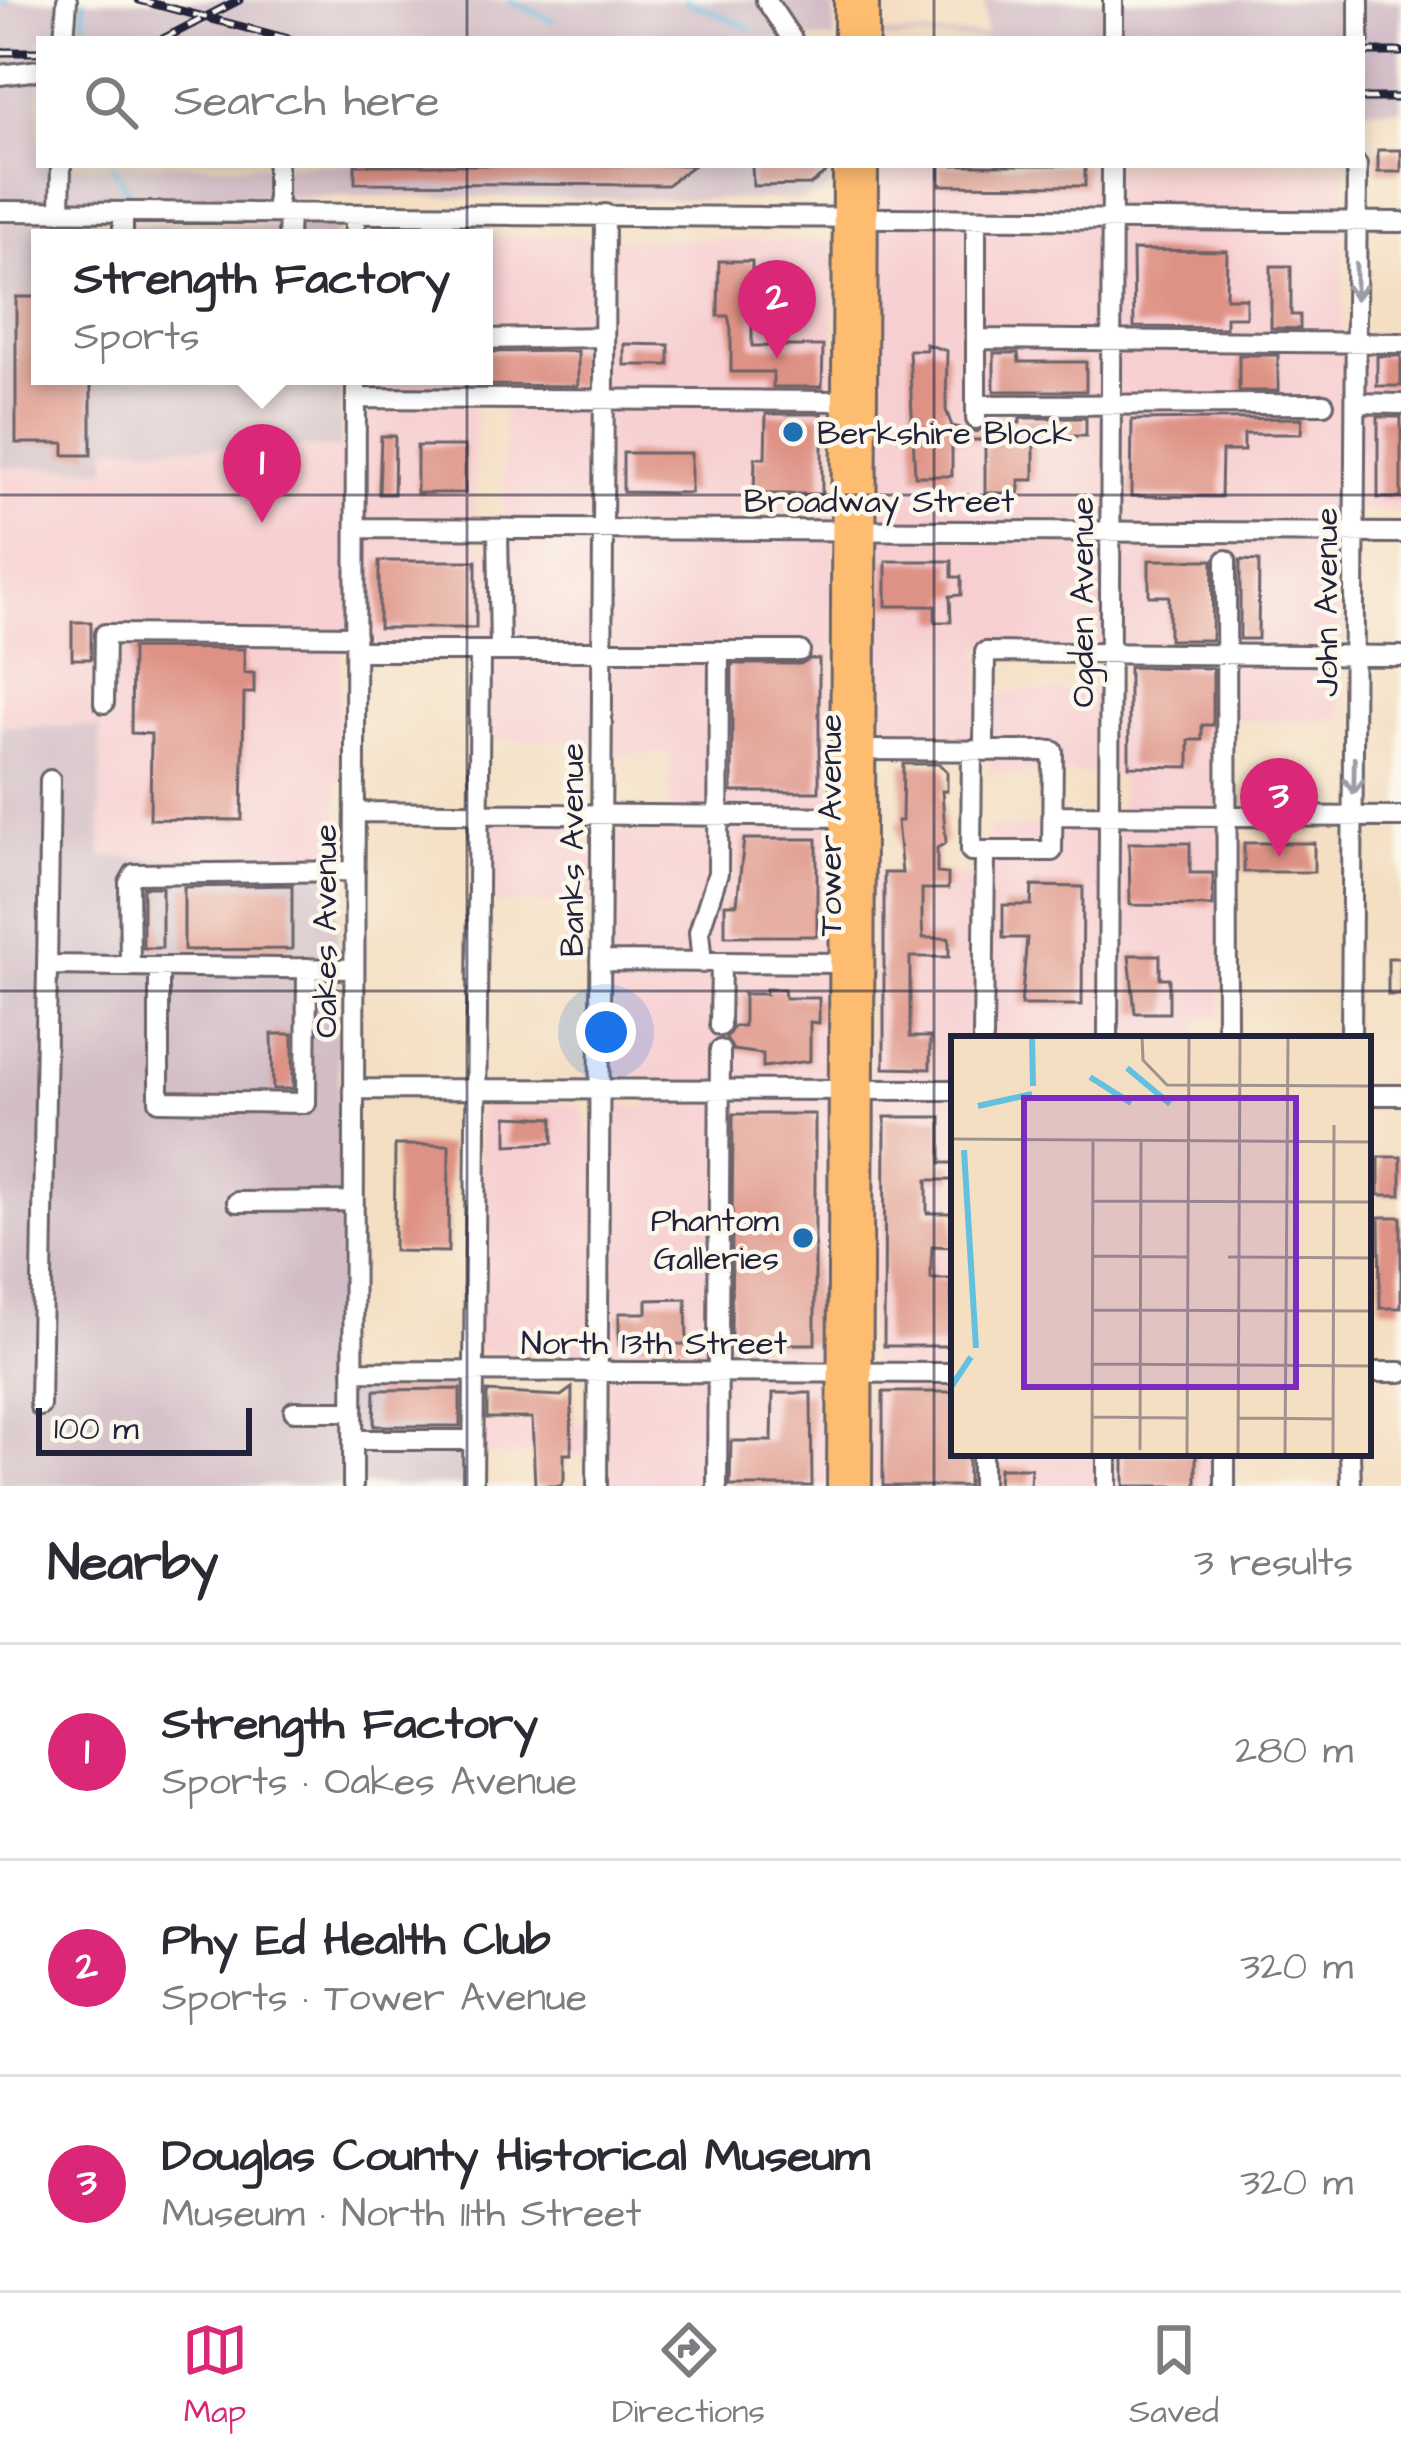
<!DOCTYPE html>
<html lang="en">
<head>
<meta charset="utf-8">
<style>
	:root { --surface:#fff; --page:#f2f2f3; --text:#2b2b33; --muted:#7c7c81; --line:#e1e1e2; --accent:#db2777 }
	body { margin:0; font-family:"Architects Daughter",sans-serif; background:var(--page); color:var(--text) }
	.scale { position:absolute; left:36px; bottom:30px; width:216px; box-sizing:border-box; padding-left:12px; border:6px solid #22223b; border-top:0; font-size:33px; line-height:42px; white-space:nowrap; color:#22223b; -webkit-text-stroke:9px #fbf7ec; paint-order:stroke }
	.you { position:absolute; left:606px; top:1032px; width:42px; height:42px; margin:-30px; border:9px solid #fff; border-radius:50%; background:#1a73e8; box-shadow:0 0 0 18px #1a73e833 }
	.badge { display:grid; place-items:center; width:78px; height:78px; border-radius:50%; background:var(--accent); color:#fff; font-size:39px; font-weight:700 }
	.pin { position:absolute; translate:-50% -99px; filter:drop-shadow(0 3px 6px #0008) }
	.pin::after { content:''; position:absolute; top:63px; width:42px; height:36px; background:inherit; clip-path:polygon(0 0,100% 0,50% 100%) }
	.popup { position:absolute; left:31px; top:229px; width:462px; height:156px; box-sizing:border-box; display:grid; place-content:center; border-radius:0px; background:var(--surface); filter:drop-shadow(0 3px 9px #0005); font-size:39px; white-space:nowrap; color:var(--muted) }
	.popup b { font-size:45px; color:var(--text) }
	.popup::after { content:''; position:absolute; left:50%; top:100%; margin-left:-24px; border:24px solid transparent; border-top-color:var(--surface) }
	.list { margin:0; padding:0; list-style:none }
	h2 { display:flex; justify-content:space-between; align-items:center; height:156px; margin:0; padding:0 48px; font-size:51px }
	h2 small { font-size:39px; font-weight:400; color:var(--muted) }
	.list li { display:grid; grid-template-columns:78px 1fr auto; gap:36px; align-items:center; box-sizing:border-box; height:216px; padding:0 48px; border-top:3px solid var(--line) }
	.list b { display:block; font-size:45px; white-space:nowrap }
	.list p { margin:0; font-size:39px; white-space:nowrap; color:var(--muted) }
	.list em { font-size:39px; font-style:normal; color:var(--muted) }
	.icon { flex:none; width:66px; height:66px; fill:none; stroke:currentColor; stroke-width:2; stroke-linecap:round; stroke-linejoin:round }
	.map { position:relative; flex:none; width:1401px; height:1486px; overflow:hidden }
	.search { position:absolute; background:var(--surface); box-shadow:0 6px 18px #0003; left:36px; right:36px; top:36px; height:132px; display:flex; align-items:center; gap:30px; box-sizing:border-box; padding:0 42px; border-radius:0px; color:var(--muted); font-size:45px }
	.sheet { height:804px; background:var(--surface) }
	nav { display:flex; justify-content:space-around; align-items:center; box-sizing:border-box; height:168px; border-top:3px solid var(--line); background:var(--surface); font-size:33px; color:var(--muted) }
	nav a { display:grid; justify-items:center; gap:6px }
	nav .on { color:var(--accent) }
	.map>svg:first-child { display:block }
	.built { fill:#f7cfd1; fill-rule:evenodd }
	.industrial { fill:#d2bdc6 }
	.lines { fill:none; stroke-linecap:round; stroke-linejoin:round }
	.stream { stroke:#63c0e1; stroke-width:4.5 }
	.building { fill:#de9285 }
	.minor-casing { stroke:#6c646b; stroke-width:24 }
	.major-casing { stroke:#6c646b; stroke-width:30 }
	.minor { stroke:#fff; stroke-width:18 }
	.major { stroke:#fdbc70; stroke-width:24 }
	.rail-casing { stroke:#22223b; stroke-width:9 }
	.rail { stroke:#fbf7ec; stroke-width:4.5; stroke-dasharray:14; stroke-linecap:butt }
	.oneway { stroke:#9c9ca7 }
	.grid { fill:none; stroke:#22223b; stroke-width:3; stroke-opacity:0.55 }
	.poi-dot { fill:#1f6fb2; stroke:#fbf7ec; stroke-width:4.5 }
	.labels { text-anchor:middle; stroke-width:9; stroke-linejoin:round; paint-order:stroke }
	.poi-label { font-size:33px; fill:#22223b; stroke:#fbf7ec; text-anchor:start }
	.street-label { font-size:33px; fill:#22223b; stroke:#fbf7ec }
	.inset-river { fill:none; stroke:#63c0e1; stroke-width:6 }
	.inset-road { fill:none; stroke:#a0938d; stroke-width:3 }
	.view { fill:#7b2cbf; fill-opacity:0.15; stroke:#7b2cbf; stroke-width:6 }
	.inset-edge { fill:none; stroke:#22223b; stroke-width:6 }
</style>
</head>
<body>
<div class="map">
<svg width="1401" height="1486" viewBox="0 0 1401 1486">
	<rect width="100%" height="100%" fill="#fbf7ec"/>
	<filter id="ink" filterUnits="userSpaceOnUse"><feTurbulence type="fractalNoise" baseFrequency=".00833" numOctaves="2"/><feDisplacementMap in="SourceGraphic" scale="24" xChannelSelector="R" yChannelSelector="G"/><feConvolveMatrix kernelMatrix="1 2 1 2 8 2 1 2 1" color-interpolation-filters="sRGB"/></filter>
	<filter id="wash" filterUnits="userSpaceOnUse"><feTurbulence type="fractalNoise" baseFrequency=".004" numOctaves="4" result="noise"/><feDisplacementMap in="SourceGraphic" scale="48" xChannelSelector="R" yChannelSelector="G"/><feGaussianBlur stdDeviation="2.7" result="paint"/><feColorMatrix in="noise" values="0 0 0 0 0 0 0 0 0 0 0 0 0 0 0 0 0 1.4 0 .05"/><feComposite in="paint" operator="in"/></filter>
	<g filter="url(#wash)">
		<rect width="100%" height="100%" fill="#f4dfc3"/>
		<path class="built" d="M876 165H1344L1343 348 1401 349V510H1341L1342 720H1220L1221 1016 1198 1018V1039H954V1453H1220L1221 1486H869L872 873 988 874 989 827 1119 828 1120 774 989 773V749L874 748ZM979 647 1122 648V691H980Z
			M379 233 834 242 830 1486H608V1456L477 1455V1422H608L607 1357 477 1353 480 1104H576L584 1111 587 1134H610L611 1108 619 1099 633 1108 646 1107V1077L618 1076 611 1066V905L483 902 485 822H578L586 831 587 855 610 856 612 839 620 830 669 827 670 754H612L611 741 485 740 486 647 341 648 337 859 101 857 100 728 0 727V467L106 468 107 446 365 448 367 376H484V238H369ZM476 395H505L503 547 475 546Z"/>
		<path class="industrial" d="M0 0H835V39H39V165H835L834 180 826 193 799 200 337 196 0 202Z
			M985 0H1401V109H1362V39H877V34L985 35Z
			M0 221 328 226 340 238H40V376H341V448L108 446 107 468 0 467Z
			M0 727H100L101 857 337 859 341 1378 468 1379V1486H0Z"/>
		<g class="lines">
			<path class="stream" d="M510 0 553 21
				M685 0 750 28
				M0 3 7 0
				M84 38V0
				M112 165 133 200"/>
		</g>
		<g id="blocks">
			<path class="building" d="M1378 150H1401V172H1378Z
				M355 165H694L667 185 355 183Z
				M752 165H830L829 170 810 185 753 186Z
				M940 165H1085V186L940 185Z
				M1133 250 1227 251 1226 298H1246V317H1226V328L1134 327Z
				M719 261H752V273H782L779 309H752V346H823L822 387H773V372H731V329L728 316H718Z
				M1271 266H1291V315H1300V329L1271 328Z
				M16 297H40V376H91V455H64V443H16Z
				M624 344 669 345V365H624Z
				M926 344 947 351 946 410 952 426 977 432 989 423H1020V418H1086V436H1034V480H1019V493H985V440H952V476H915L909 350H926Z
				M578 351V386L487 385V352Z
				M994 353H1018L1019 362H1086V391H994Z
				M1239 355H1278V391H1239Z
				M1377 356H1401V386H1377Z
				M766 414H822V494H754L755 458H765Z
				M1378 417H1401V498H1378Z
				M1302 418 1301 434H1244V451H1222L1221 497 1131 496 1132 420Z
				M381 436H395L394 494H379Z
				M417 446H465V493H417Z
				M623 453H691V493L623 492Z
				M1149 560H1213L1212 640H1169V596H1149Z
				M1240 560 1259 561 1258 639H1240Z
				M379 561H476V628H379Z
				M886 561H952V577H961V595L950 596 951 622H935V606H886Z
				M72 622H91V659H72Z
				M132 648 244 649V673H254V693H244L242 820 150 819 151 734 131 733Z
				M810 659H819V792H732V664H800Z
				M1129 667 1213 668V725H1202V740H1189V767L1129 766Z
				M903 764H939L947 772V791H942L946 843 937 848V873L948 874V889H922V921L923 938H949V957H910V1037H930V1069L884 1068V873H902L897 821H902Z
				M744 839H817V936H725V904H737Z
				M1129 843H1190V873H1213V906L1130 905Z
				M1244 843H1314V872H1244Z
				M292 885V949L184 950V887Z
				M1032 886 1083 887 1082 1005H1021L1027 938H1003V905H1031Z
				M143 887H162V948H143Z
				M1129 955H1160V978H1169V1013H1135Z
				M1388 958H1401V995H1388Z
				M766 989H784L785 998H819V1023L810 1022V1061L763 1067V1054L733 1050 726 1038 734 1026H744V994H766Z
				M272 1034H293V1089H273Z
				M733 1114H815V1344H731Z
				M507 1116 553 1118V1143L507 1145Z
				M885 1117H941V1163H954V1180H927V1213H954V1247L932 1246 931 1263V1279H951L954 1346H884Z
				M395 1145H449L448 1252 394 1251Z
				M1379 1157H1401V1195H1379Z
				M1379 1217H1401V1308H1380Z
				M686 1299 687 1344 619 1345V1313H647V1300Z
				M572 1388 571 1454H564V1480L561 1486H535L532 1418H487V1392L561 1396Z
				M460 1389V1426H374L375 1390Z
				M883 1392H954V1453H968V1486H883Z
				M773 1393H811L812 1486H730L731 1441H772Z
				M1124 1453H1196V1486H1124Z
				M999 1468H1031L1030 1486H998Z"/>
		</g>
	</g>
	<g filter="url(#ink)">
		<use href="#blocks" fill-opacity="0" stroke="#6c646b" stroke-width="3"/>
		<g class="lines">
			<defs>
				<path id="minor" d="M766 0 792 39
					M64 39 67 0
					M1113 39V0
					M1359 39V0
					M0 75 39 70
					M0 211 1401 222
					M60 212 61 165
					M123 212V238
					M277 213V165
					M355 214V238
					M976 220V419
					M288 238 289 213
					M484 339 604 337
					M976 339 1401 343
					M356 398 844 401
					M1356 403 1401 404
					M976 405 1324 404
					M356 528 1401 533
					M498 529 500 651
					M1226 560 1227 1039
					M356 651H800
					M104 703 105 634 356 636
					M984 742 985 652 1401 656
					M862 750C925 750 989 751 1053 751L1052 851H971L972 750
					M355 812 854 817
					M1052 815 1401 817
					M600 961 843 963
					M702 963 699 932 718 873 719 651
					M48 965 354 969
					M130 966 129 883 134 874 355 871
					M159 967V1101L306 1103 307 968
					M720 1026 721 963
					M983 1039 985 851
					M1108 1039 1112 165
					M1351 1039 1357 165
					M353 1089 954 1090
					M1368 1095H1401
					M237 1202 353 1201
					M353 1371 954 1373
					M1368 1372H1401
					M40 1406 50 780
					M294 1411H353
					M353 1440H473
					M1107 1453V1486
					M1350 1453 1351 1486
					M353 1486 356 376
					M473 1486 480 651
					M597 1486 605 214
					M717 1486 720 1050
					M982 1486V1453
					M1225 1486V1453"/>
				<path id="major" d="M847 39V0
					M866 39V0
					M840 1486 846 165
					M859 1486 865 165"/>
			</defs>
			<use href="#minor" class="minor-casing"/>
			<use href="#major" class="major-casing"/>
			<use href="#minor" class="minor"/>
			<use href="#major" class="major"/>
			<defs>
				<path id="rail" d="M139 0 289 39
					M163 39 239 0
					M0 52H39
					M1362 52H1401
					M1362 98H1401"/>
			</defs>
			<use href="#rail" class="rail-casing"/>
			<use href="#rail" class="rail"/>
		</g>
		<defs><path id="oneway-shaft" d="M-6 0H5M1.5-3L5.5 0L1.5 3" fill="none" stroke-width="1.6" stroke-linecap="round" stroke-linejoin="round" transform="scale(3)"/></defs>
		<g class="oneway">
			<use href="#oneway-shaft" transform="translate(1356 282) rotate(90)"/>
			<use href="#oneway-shaft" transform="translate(1354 776) rotate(91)"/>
		</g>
	</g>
	<path class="grid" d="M467 0V39M934 0V39M467 165V1486M934 165V1486M0 495H1401M0 991H1401"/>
	<g class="poi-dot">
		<circle cx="793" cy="432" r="12"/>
		<circle cx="803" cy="1238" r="12"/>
	</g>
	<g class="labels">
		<g class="poi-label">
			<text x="817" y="444">Berkshire Block</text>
			<text x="779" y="1231" text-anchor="end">Phantom<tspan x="779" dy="38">Galleries</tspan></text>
		</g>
		<g class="street-label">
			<text x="879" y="512">Broadway Street</text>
			<text transform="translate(1081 602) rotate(-90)" y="12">Ogden Avenue</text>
			<text transform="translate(1325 602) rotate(-90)" y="12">John Avenue</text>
			<text transform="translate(829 825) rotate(-90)" y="12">Tower Avenue</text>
			<text transform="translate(571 850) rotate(-90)" y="12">Banks Avenue</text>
			<text transform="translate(324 931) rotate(-90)" y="12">Oakes Avenue</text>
			<text x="654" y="1354">North 13th Street</text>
		</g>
	</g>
	<g transform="translate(951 1036)">
		<rect width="420" height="420" fill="#f4dfc3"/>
		<path class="inset-river" d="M81 0 82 50M176 32 219 68M139 41 180 67M27 70 81 58M13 114 25 312M0 351 20 321"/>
		<path class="inset-road" d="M191 0 192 24 216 49 420 50M0 103 420 106M142 165 420 166M142 220 236 221M277 221 420 222M141 274 420 275M142 328 420 330M141 381 236 382M288 382 382 383M141 408V419L142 104M189 414 190 104M236 420 238 0M287 420 289 0M334 420 337 0M382 420 383 89"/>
		<path class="view" d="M73 62H345V351H73Z"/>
		<rect width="420" height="420" class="inset-edge"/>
	</g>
</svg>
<div class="scale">100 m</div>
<div class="you"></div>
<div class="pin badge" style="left:262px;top:523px">1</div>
<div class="popup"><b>Strength Factory</b>Sports</div>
<div class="pin badge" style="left:777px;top:359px">2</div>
<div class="pin badge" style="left:1279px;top:857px">3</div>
<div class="search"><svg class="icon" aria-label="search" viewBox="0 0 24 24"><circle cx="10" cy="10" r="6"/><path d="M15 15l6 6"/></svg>Search here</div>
</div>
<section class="sheet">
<h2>Nearby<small>3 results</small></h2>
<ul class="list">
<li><span class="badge">1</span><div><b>Strength Factory</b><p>Sports · Oakes Avenue</p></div><em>280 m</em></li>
<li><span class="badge">2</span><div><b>Phy Ed Health Club</b><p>Sports · Tower Avenue</p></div><em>320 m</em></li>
<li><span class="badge">3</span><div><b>Douglas County Historical Museum</b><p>Museum · North 11th Street</p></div><em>320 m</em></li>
</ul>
</section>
<nav>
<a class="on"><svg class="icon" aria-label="map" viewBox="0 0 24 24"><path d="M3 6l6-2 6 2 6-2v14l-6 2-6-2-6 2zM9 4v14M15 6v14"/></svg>Map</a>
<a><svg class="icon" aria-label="directions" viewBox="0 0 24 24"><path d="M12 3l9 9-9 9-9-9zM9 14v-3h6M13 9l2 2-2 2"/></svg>Directions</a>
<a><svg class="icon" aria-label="saved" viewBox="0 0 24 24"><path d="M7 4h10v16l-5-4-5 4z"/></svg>Saved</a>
</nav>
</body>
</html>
